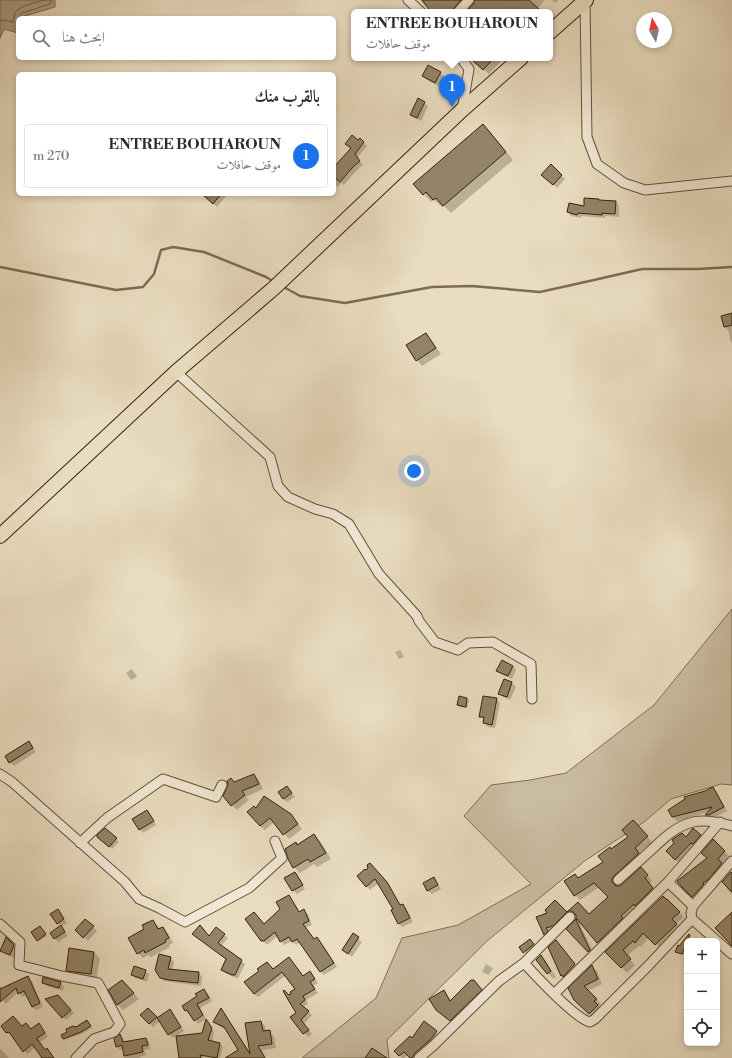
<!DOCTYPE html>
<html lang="ar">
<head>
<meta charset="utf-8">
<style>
	:root { --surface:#fff; --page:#f2f2f3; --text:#2b2b33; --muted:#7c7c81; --line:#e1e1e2; --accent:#1a73e8 }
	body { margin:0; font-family:"Libre Bodoni",Amiri,serif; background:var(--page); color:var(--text); direction:rtl }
	.controls { position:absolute; right:12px; bottom:12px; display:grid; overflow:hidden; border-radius:6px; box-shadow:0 2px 6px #0003 }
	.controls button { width:36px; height:36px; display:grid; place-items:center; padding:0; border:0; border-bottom:1px solid var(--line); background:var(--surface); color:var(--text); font:20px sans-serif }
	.compass { position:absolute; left:636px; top:12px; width:36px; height:36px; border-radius:50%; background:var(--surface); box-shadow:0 2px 6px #0003; rotate:351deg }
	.you { position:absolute; left:414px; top:471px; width:14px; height:14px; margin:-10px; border:3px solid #fff; border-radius:50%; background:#1a73e8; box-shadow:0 0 0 6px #1a73e833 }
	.badge { display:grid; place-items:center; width:26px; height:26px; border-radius:50%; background:var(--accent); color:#fff; font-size:13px; font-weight:700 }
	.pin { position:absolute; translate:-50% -33px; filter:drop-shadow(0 1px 2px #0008) }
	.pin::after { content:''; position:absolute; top:21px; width:14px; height:12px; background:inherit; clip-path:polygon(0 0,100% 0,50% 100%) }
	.popup { position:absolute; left:351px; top:9px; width:202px; height:52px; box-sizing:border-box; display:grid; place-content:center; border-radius:6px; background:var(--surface); filter:drop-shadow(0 1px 3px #0005); font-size:13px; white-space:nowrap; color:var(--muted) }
	.popup b { font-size:15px; color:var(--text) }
	.popup::after { content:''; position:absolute; left:50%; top:100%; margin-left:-8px; border:8px solid transparent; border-top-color:var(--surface) }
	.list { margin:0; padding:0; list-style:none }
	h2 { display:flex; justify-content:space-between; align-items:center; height:52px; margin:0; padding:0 16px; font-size:17px }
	h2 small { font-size:13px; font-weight:400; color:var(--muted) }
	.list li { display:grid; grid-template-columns:26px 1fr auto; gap:12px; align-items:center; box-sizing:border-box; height:64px; margin:0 8px 8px; padding:0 8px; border:1px solid var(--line); border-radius:6px }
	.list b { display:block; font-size:15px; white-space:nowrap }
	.list p { margin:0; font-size:13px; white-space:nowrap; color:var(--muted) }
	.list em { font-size:13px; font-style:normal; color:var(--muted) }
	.icon { flex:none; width:22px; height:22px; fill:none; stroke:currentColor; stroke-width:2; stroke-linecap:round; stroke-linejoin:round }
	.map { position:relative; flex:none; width:732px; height:1058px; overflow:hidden; direction:ltr }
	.search { position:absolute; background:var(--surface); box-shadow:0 2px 6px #0003; left:16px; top:16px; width:320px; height:44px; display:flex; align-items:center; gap:10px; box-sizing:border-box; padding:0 14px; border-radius:6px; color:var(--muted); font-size:15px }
	.panel { position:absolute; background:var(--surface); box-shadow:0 2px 6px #0003; left:16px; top:72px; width:320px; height:124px; border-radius:6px; direction:rtl }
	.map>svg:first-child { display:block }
	.green { fill:#cabca0; stroke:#806f54 }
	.water { fill:#ac9d81; stroke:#7c6c51 }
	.shadow { fill:#0003 }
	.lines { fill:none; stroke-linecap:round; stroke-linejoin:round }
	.shore { stroke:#706044; stroke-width:1 }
	.stream { stroke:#7c6c51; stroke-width:2.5 }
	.building { fill:#938367; stroke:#352208 }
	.street-casing { stroke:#625036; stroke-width:11 }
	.primary-casing { stroke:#352208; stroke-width:16 }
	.street { stroke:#f1e8d5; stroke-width:9 }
	.primary { stroke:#e9dcbf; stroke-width:14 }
</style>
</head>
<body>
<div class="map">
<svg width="732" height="1058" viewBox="0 0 732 1058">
	<rect width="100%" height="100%" fill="#e9dcbf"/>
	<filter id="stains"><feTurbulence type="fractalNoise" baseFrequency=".005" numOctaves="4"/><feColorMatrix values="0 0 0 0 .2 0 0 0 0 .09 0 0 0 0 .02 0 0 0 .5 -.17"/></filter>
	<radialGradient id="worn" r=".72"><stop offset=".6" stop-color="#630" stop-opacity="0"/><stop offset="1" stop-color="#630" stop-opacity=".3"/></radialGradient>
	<path class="green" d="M732 609V785L721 784 671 799 644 822 586 860 487 941 387 1040 389 1058H302L376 998 402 938 458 925 531 884 464 816 491 785 530 780 566 773 654 705Z"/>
	<path class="water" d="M0 0H55V7L18 18V33L4 29 0 38Z"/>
	<path class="shadow" d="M420 0H471L460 12H432Z
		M476 0H545L537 9 540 12H467L476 2Z
		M551 0H558L556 3Z
		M470 58H504L489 74 477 64 476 65Z
		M440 73 444 76 439 86 427 80 424 76Z
		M424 103 428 106 421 121 415 118 412 114Z
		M483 125 491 133 513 160 451 213 444 206 442 207 434 200 431 202 424 194Z
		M360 139 367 146 357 158 363 165 357 170 344 185 341 183 338 187 334 184V169Z
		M551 166 565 179 557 188 542 175Z
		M203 194H228L217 207Z
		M616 202 619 206V217L605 216V218L581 216V218L571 216 568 212 585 208Z
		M732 314V343L731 342 728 330 725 327Z
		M426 334 431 340 441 354 422 366 417 360Z
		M400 650 404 657 399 659 395 652Z
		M513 666 516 670 512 679 501 674 498 671Z
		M132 669 137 677 131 680 126 673Z
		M505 681 512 683 516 687 510 700 503 697 500 693Z
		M460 697 467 699 469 700 467 708 459 707 458 705Z
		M496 699 500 703 495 728 488 727 484 723 485 720 480 716Z
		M29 742 36 752 14 766 10 762Z
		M254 775 259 780 263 789 246 797 249 800 237 810 232 805 235 783Z
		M287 787 295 797 287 802 283 799Z
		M713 788 717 792 727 811 713 818H710L706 815 708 812 677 821 673 817 706 792Z
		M256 809 295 820 302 829 289 839 274 822 265 830 260 826Z
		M147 811 150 815 156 825 143 833 140 829Z
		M638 826 652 842 639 853 643 858 617 884V887H620L646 873 652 881 649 884 657 894 603 947 582 924 580 925 595 955 593 956 568 929 577 919V916H574L549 939 544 934 549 913 555 902 567 914 578 904 589 915 609 897 600 887 580 900 575 895 578 879 604 862 611 850 629 837Z
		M105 829 119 842 112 849 98 836Z
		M314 835 320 841 331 859 317 867 314 864 300 873 294 867 295 843 298 846Z
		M700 836 704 839 679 863 667 851 686 838Z
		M713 841 730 857 699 902 683 887 709 858Z
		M373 867 390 886 401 906 402 905 406 908 413 922 402 927 399 923 392 910 394 909 379 883 370 890 358 876 370 868Z
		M295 873 298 877 305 889 297 894 293 890Z
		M732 874V895L726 888 728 887Z
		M433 878 437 882 441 889 432 894 428 891 424 884Z
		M289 896 292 900 300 913 304 911 308 914 312 925 305 928 314 940 317 938 321 942 337 967 324 975 321 972 300 942 296 945 292 941 284 945 281 941 278 936 268 944H266L262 940 264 925 281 910Z
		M667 900 684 917 676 924 681 929 661 949 649 937 641 947 639 946 627 956 635 965 627 973 607 952Z
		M57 910 67 923 61 927 68 936 58 942 51 933 61 926 58 923Z
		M85 920 97 931 88 941 76 930Z
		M153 921 158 926 160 929 163 928 168 933 173 943 169 945 170 947 151 957 148 955 143 958 138 953 145 930Z
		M41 929 47 936 39 941 38 940Z
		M224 935 228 938 221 946 245 964 238 978H236L225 973 222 969 227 959 210 937Z
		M353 935 362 942 352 957 343 950Z
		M702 937 706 941H696Z
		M6 939 17 950 14 958 5 954 1 950Z
		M684 941 687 943V952L684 955 676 952Z
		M534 944 537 949 528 956 520 947Z
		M550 947H561L581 971 567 981 562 976Z
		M94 953 100 958 96 980 73 976 67 970Z
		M541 956 546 962 556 977 554 979 548 973Z
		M170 958 174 962 172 970 199 973 202 977 201 986 164 981 160 977Z
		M292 962 304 977 310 972 318 983 313 986 318 993 306 1000 308 1004 303 1007 312 1015 304 1024 312 1034 308 1037 292 1018 298 1013 289 996 296 990 285 976 258 997 254 994 273 970Z
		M486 964 493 968 489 975 482 972Z
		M592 967 597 971 602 984 588 991 601 1004 599 1007 602 1011 595 1019 575 999Z
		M145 971 149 974 147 982 135 978 132 975Z
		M28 977 32 981 43 1007 36 1010 32 1007 27 995 23 997 18 992 6 1004 0 998V986L3 989Z
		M122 981 139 999 123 1010 117 1004Z
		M43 982 61 983 64 987 63 991 47 986Z
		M477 985 485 994 454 1024 441 1013 443 991 447 995 451 1001Z
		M204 990 208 994 212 1001 200 1008 206 1019 198 1024 190 1013 189 1014 185 1010Z
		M47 999H61L74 1013 66 1020Z
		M148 1009 157 1019 169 1011 173 1014 184 1031 173 1038 169 1034 160 1021 153 1027 142 1015Z
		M221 1010 225 1014 251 1054 261 1022 265 1026 266 1032H269L274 1036 276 1048 262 1050 266 1058H235L239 1050 226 1030 219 1026 215 1021Z
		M207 1021 214 1032 212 1042 220 1044 223 1047 220 1058 203 1057V1058H180L203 1034Z
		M88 1023 92 1028 83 1033 65 1040 64 1038 76 1027Z
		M424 1023 440 1036 418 1058H411L408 1055 404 1058H402L395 1051 412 1039Z
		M39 1025 48 1036 40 1042V1043L46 1051 51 1053 54 1058H44L36 1047 27 1054 12 1035 11 1036 2 1026 22 1027 31 1030Z
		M120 1035 123 1038 125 1043 146 1039 149 1042 150 1049 144 1050 146 1055 140 1057V1058H125L123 1049 120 1050 117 1047Z
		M0 1049 2 1050 9 1058H0Z"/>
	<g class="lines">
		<path class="shore" d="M19 18 20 15 22 13 50 4 51 0
			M0 21 4 20 13 22C14 19 14 16 15 13 18 6 38 2 45 0"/>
		<path class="stream" d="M0 267 116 290 143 287 154 274 161 250 173 247 204 252 266 277 274 282
			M282 286 300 296 345 303 432 287 472 286 540 292 594 280 642 269H698L732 267"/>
	</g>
	<path class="building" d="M422 0H461L454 8 452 12H431Z
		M475 0H529L542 12H466L473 4Z
		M470 58H494L483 70Z
		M428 65 441 72 435 83 422 76Z
		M418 98 425 102 417 118 410 115Z
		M483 124 506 152 443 206 436 198 433 200 426 192 423 195 413 184Z
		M352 135 358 140 360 138 364 142 355 154 360 161 353 167 340 182 334 177V167L351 148 345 144Z
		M551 164 562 175 553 185 541 175Z
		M202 194H221L213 204Z
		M584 198 599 199V200L616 201 615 214 602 213V215L578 213 577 215 567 212 569 203 584 206Z
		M732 313V325L724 327 721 316Z
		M426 333 436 348 416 361 406 345Z
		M502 660 513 666 508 676 496 671Z
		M504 679 512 682 507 697 498 694Z
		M459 696 467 698 466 707 457 705Z
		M483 696 497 698 492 725 483 723 484 717H479Z
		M29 741 33 748 9 763 5 756Z
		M254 774 259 784 242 791 245 795 231 806 223 796 227 787 228 784 227 781 231 778 234 782Z
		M287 786 292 793 283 799 278 792Z
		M713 787 724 807 709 815H705L712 807 672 817 668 810 685 799 684 797 705 791Z
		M264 796 291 814 298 824 283 835 270 818 260 826 247 812 254 806 256 808Z
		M147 810 154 821 139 830 132 819Z
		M633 820 648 836 635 848 639 853 614 876 612 879V882L616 886H620L641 867 648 875 645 878 653 888 635 906 634 904 621 916 623 918 597 943 577 919 576 920 590 950 588 952 566 929 576 919V915L572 911H569L566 913 553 926 546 928 548 931 544 935 536 917 547 913 545 910 555 900 567 912 578 902 589 914 608 897 594 883 574 896 564 881 575 874 578 878 603 862 598 856 610 847 611 849 628 837 622 830Z
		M105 828 117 838 109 847 97 837V835Z
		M693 828 701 835 693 844 691 843 675 860 666 851 674 843 672 840 682 833 686 837Z
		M314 834 326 853 310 862 308 859 293 868 288 859 285 849 296 842 297 845Z
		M713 839 725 851 718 859 722 863 709 879 703 883 704 884 692 897 682 887 677 881 707 858 701 853Z
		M370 863 387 882 400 905 403 904 410 918 398 924 391 910 393 909 375 879 366 887 357 876 365 869 366 870 368 868 367 865Z
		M295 872 303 885 292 891 284 878Z
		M731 872 732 873V892L722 882Z
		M434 877 438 885 427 891 423 883Z
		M289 895 299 912 304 909 309 921 303 924 314 939 317 937 334 963 320 972 297 939 292 942 289 937 280 942 275 932 264 941H261L245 919 254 912 264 924 280 909 276 902Z
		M663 896 666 899H667L680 912 672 919 677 924 655 945 643 933 635 943 633 941 623 950 631 959 621 968 605 952Z
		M58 909 64 919 57 924 50 914Z
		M732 912V946L715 928Z
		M85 919 94 926 83 938 75 930Z
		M153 920 158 929 163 927 169 938 165 940 166 942 145 953 144 950 137 954 128 938 144 929 142 925Z
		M61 925 65 932 54 939 50 933Z
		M200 925 209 936 216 927 225 934 218 943 242 960 235 975H232L221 970 226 959 192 934Z
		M40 926 46 934 37 941 31 932Z
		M353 933 359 937 348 954 342 950Z
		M689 934 690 935 682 954 675 952 678 945 679 946Z
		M6 937 14 945 10 955 0 951Z
		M530 939 534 944 523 953 519 947Z
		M556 940 575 964 563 977 562 975 561 976 548 947Z
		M69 948 94 952 91 974 66 971Z
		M159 954 171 957 168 969 199 972 198 983 169 980 160 978 155 970Z
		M541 955 551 971 547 974 536 960Z
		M289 957 303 976 310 971 315 979 310 982 315 989 303 996 305 1000 300 1004 309 1011 301 1020 309 1030 303 1034 290 1017 296 1013 283 991 284 990 289 995 291 994 290 992 295 989 282 972 254 994 244 982 259 971 257 969 267 962 273 969Z
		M592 965 598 979 584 986 597 999 594 1001 598 1005 589 1014 574 1000 568 988Z
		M134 966 146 970 143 979 131 975Z
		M28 976 40 1003 32 1007 24 991 18 994 16 988 0 1002V989Z
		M43 977 61 982 59 988 42 983Z
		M122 980 134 993 117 1005 108 990Z
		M471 980H474L482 990 450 1021 436 1010 429 999 444 990 450 1001Z
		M204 989 209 998 197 1004 203 1015 194 1021 187 1010 185 1011 182 1006 197 996 195 994Z
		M58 995 71 1010 62 1018 45 999Z
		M148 1008 157 1017 149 1024 140 1015Z
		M221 1008 250 1054 245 1023 261 1021 263 1031 270 1030 272 1044 258 1046 265 1058H225L238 1050 224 1027 213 1022Z
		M170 1009 181 1027 168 1035 157 1018Z
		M13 1016 22 1026 26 1023 31 1029 39 1023 45 1033 37 1038V1040H38L45 1050 47 1048 54 1058H42L32 1044 23 1052 9 1032 6 1033 1 1026Z
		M206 1019 212 1028 208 1040 220 1043 217 1058 200 1055 201 1058H179L176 1036 202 1033Z
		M87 1020 91 1026 81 1032 63 1039 61 1035 67 1032 66 1029 73 1026 76 1027Z
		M424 1021 437 1031 430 1040 415 1053 412 1058H410L404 1052 399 1056 394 1051 410 1036 412 1038Z
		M120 1034 123 1042 146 1038 148 1045 142 1046 143 1052 124 1056 122 1045 116 1047 114 1039 116 1037Z
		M372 1048 387 1058H365Z"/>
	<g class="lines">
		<defs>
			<path id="street" d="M408 0 421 12
				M584 0 585 1 587 137 597 164 624 183 645 190 732 181
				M458 12 469 0
				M461 58 469 69 462 110
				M176 372 270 457 278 486 288 497 315 509 333 514 349 524 379 574 417 616 419 621 435 642 458 650 468 643 493 642 531 664 532 699
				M0 774 12 782 125 882 139 899 159 908 185 922 249 888 282 858 275 841
				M80 843 107 818 163 779 216 797 222 785
				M618 880C628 871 638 862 648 853 661 841 675 826 693 822 706 819 719 822 732 826
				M693 906 668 882 720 822
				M0 924 20 942 19 965 62 976 98 983 120 1024 114 1032 94 1039 76 1058
				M717 941 692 919 691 913 693 906 732 861
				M717 941 732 954
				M524 963 570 917
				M554 994 668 882
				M419 1058 434 1045 499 981 524 963C536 976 576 1019 590 1022L595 1019 649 965 692 919"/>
			<path id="primary" d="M550 32 586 0
				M0 536 176 372 274 288 462 110 521 58"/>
		</defs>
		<use href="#street" class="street-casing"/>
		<use href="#primary" class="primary-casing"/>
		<use href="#street" class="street"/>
		<use href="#primary" class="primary"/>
	</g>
	<rect width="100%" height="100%" filter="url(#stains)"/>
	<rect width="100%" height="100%" fill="url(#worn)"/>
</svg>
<div class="controls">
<button>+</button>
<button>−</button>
<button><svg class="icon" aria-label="locate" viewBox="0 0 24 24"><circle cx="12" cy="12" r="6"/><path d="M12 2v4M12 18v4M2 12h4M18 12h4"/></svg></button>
</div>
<svg class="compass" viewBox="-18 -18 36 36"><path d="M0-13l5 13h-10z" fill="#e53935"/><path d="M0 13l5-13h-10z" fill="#7c7c81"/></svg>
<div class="you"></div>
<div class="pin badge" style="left:452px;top:107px">1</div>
<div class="popup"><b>ENTREE BOUHAROUN</b>موقف حافلات</div>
<div class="search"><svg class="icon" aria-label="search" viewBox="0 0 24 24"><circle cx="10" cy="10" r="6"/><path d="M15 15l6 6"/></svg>ابحث هنا</div>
<section class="panel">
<h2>بالقرب منك<small></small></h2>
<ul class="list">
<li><span class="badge">1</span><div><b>ENTREE BOUHAROUN</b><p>موقف حافلات</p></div><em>270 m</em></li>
</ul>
</section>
</div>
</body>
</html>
